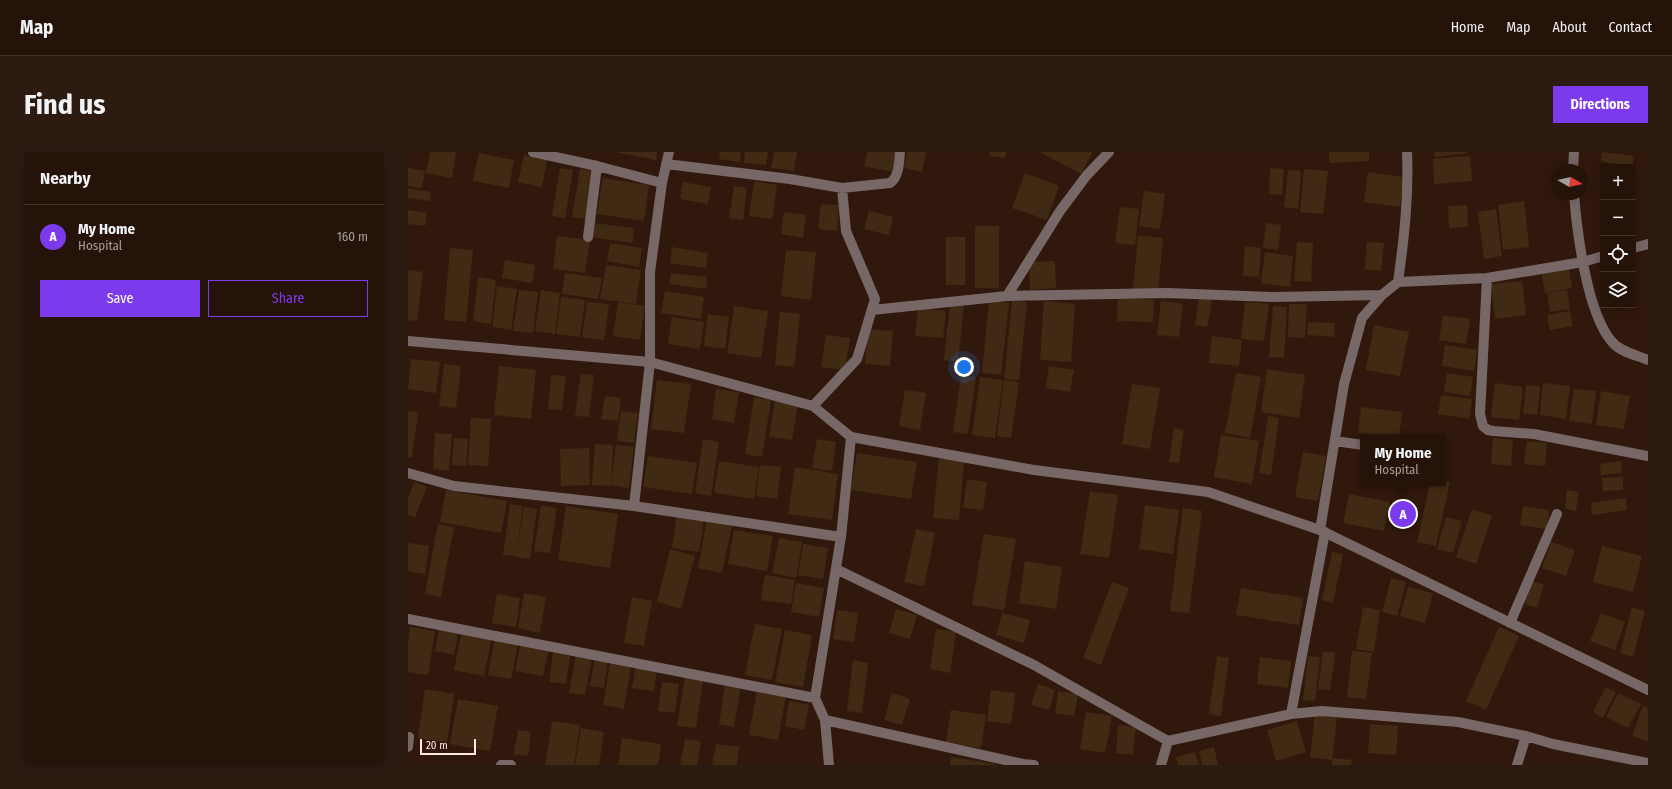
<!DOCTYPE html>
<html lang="en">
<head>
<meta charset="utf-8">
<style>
	:root { --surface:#251209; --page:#2d1b12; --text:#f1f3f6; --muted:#a39e9c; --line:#42322a; --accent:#7c3aed }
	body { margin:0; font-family:"Fira Sans Condensed",sans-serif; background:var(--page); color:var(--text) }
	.controls { position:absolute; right:12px; top:12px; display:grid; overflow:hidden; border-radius:0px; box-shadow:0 2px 10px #0003 }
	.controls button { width:36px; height:36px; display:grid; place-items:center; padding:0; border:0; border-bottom:1px solid var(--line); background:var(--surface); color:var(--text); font:20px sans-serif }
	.compass { position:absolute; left:1144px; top:12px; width:36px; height:36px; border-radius:50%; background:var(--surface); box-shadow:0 2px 10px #0003; rotate:99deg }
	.scale { position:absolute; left:12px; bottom:10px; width:56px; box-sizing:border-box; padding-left:4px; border:2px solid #fdebe3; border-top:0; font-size:11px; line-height:14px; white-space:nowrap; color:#fdebe3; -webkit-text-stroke:3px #31180c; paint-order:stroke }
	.you { position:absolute; left:556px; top:215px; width:14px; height:14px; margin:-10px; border:3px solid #fff; border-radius:50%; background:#1a73e8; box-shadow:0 0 0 6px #1a73e833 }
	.badge { display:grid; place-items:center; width:26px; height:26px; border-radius:50%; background:var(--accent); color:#fff; font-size:13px; font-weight:700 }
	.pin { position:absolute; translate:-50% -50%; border:2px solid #fff; box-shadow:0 1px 4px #0006 }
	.popup { position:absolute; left:952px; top:282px; width:86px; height:52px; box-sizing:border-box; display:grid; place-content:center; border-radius:0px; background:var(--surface); filter:drop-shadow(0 1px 3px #0005); font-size:13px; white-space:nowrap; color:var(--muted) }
	.popup b { font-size:15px; color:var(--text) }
	.popup::after { content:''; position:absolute; left:50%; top:100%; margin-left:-8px; border:8px solid transparent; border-top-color:var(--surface) }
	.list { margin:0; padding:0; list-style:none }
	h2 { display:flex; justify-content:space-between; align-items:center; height:52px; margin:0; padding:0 16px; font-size:17px }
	h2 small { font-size:13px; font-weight:400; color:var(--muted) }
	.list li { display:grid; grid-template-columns:26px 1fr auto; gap:12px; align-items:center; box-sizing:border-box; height:64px; padding:0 16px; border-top:1px solid var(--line) }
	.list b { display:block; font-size:15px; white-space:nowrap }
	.list p { margin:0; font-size:13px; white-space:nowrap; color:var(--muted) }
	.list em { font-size:13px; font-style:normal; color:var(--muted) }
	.actions { display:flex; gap:8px; padding:12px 16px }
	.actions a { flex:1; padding:9px 0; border:1px solid var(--accent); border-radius:0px; text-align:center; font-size:14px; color:var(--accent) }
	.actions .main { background:var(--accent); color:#fff }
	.icon { flex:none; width:22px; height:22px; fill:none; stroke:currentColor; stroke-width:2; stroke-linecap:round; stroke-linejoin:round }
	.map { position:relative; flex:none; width:1240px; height:613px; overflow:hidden; border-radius:0px }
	header { display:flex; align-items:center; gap:24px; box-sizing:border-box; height:56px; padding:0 20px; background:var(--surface); border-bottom:1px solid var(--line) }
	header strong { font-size:19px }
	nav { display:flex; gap:22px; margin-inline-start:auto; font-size:14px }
	.intro { display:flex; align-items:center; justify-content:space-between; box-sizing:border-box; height:96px; padding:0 24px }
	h1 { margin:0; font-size:28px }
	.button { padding:10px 18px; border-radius:0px; background:var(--accent); color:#fff; font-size:14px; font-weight:700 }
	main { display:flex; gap:24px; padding:0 24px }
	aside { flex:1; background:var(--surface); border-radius:0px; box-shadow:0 2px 10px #0003 }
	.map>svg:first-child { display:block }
	.building { fill:#402a13 }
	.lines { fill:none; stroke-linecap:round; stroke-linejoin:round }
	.minor { stroke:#776766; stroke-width:10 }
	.tertiary { stroke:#776766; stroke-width:10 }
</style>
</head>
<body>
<header>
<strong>Map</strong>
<nav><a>Home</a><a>Map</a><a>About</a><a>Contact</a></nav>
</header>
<div class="intro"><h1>Find us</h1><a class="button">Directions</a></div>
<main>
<aside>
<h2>Nearby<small></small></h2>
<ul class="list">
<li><span class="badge">A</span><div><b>My Home</b><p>Hospital</p></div><em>160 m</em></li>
</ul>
<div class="actions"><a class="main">Save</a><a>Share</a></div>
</aside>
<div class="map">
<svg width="1240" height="613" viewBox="0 0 1240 613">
	<rect width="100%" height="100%" fill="#31180c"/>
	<path class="building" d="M22 0H48L44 26 18 21Z
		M207 0H249L248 8Z
		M312 0H333L332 10 311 7Z
		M337 0H360L358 13 336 11Z
		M366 0H389L386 19 363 16Z
		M459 0H490L486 20 456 14Z
		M499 0H518L514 20 496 16Z
		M582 0H598L597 6 581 4Z
		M632 0H685L673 22Z
		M921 0H961V9L921 11Z
		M1027 0H1059V1L1027 5Z
		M1194 0 1226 4 1224 15 1193 9Z
		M71 1 106 8 101 36 65 29Z
		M116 3 139 8 134 35 110 30Z
		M1062 4 1064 29 1026 32 1025 7Z
		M0 16 17 19 14 36 0 34Z
		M152 16 165 18 157 66 144 64Z
		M862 16 876 17 874 43 861 42Z
		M172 17 185 19 177 67 164 65Z
		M896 17 920 19 915 62 892 60Z
		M880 18 893 19 890 57 876 55Z
		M960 20 996 25 992 55 956 50Z
		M617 21 651 34 639 68 604 56Z
		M195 26 241 33 236 69 189 62Z
		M346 29 369 33 364 67 341 64Z
		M275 30 303 35 300 52 272 47Z
		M326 34 339 36 335 68 321 66Z
		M0 36 23 40 22 49 0 46Z
		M736 39 757 42 752 77 731 74Z
		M1116 49 1121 95 1095 98 1090 53Z
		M413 52 431 53 429 79 410 77Z
		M1059 53 1060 75 1041 76 1040 54Z
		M712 55 731 57 727 93 707 91Z
		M1088 57 1094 104 1076 107 1070 60Z
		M0 58 19 61 17 74 0 72Z
		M461 59 485 65 481 83 456 77Z
		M376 60 398 63 395 86 373 82Z
		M186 71 226 76 224 91 184 85Z
		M858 71 873 73 870 98 855 96Z
		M567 74H591V136H567Z
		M730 83 755 86 750 140 725 138Z
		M149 84 182 88 177 121 145 117Z
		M538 85H557V133H538Z
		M889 90 905 91 903 130 886 129Z
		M959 90 976 91 973 119 957 117Z
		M202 91 234 96 231 115 199 109Z
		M837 94 853 96 851 125 835 124Z
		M264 95 300 101 298 116 262 111Z
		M42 96 65 98 58 170 36 168Z
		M378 98 408 100 403 148 373 144Z
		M857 100 885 104 882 135 853 131Z
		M97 108 127 113 124 131 94 126Z
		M647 109 648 136 622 138 621 110Z
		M1160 112 1164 136 1137 141 1133 117Z
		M198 113 233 118 228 152 192 147Z
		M0 118 15 120 9 169 0 168Z
		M157 121 194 126 190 147 154 142Z
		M263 121 299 125 298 137 261 132Z
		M70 125 88 128 83 172 65 169Z
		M1114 129 1118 163 1087 167 1083 132Z
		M89 134 109 137 103 178 84 175Z
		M111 138 130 140 125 181 105 179Z
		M133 138 152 141 147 182 127 179Z
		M1159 138 1162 157 1142 160 1139 141Z
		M257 139 296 145 293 167 253 161Z
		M153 145 177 148 172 185 148 182Z
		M791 145 804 147 799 175 787 173Z
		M710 146 746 148 745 170 709 169Z
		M581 149 601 151 593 223 574 221Z
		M604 149 619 150 611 228 596 227Z
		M636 149 667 152 663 210 632 208Z
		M753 149 775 152 771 185 749 183Z
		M179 150 201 152 196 188 174 185Z
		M210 150 237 154 232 188 205 184Z
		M837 150 861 152 856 189 833 187Z
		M542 152 556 153 550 210 536 208Z
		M881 152H899L897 186 880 185Z
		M326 154 360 159 353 206 319 201Z
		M865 154 879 155 876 206 861 205Z
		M510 156 538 159 535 186 507 184Z
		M1162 159 1165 174 1142 178 1139 163Z
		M372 160 392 162 386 215 367 213Z
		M300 162 321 165 317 197 296 194Z
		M1035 163 1062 167 1058 192 1031 188Z
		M264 165 296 170 292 197 260 192Z
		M900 170 927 171 926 185 899 183Z
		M966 173 1001 180 992 224 958 218Z
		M460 177 485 179 482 214 457 212Z
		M418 183 442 186 437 218 413 215Z
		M804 184 834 188 831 214 801 211Z
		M1037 193 1069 198 1066 219 1034 214Z
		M3 207 32 210 28 241 0 237Z
		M36 212 53 214 48 256 31 254Z
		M91 214 128 218 123 267 86 263Z
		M641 214 666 218 662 240 638 236Z
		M859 217 897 223 891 266 853 260Z
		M828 221 853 225 842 286 817 281Z
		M1039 221 1065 225 1062 244 1036 240Z
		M173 222 186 223 181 265 167 264Z
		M143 223 158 224 154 258 140 257Z
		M553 223 568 225 560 282 545 280Z
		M572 225 595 228 587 286 564 283Z
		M249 228 283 232 276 281 243 277Z
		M596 228 611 230 603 286 589 284Z
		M1087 231 1115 235 1111 268 1083 265Z
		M1135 231 1162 234 1158 267 1132 263Z
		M724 232 752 236 742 297 714 292Z
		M1118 233 1132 234 1129 263 1115 261Z
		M308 237 331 240 326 271 304 267Z
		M1166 237 1188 239 1184 272 1161 269Z
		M497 238 518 241 512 278 491 274Z
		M1193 239 1222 244 1216 277 1188 273Z
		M1033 243 1064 247 1061 267 1030 262Z
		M197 244 213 246 210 269 193 267Z
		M346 245 363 248 354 305 337 302Z
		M367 247 390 251 384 288 361 285Z
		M953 255 994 260 991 285 950 281Z
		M0 259 10 260 4 305H0Z
		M213 259 230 261 226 291 209 289Z
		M860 264 871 266 863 323 851 321Z
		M63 266 83 267 80 314 60 313Z
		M766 276 776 278 771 311 761 310Z
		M27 281 44 282 41 319 25 317Z
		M813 283 851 289 844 332 806 325Z
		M46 286 60 287 58 314 44 313Z
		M1085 286 1105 288 1103 314 1083 312Z
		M295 287 311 290 303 344 287 341Z
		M409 287 428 290 424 319 404 316Z
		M1119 289 1139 291 1137 314 1116 312Z
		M187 292 205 293 203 334 184 333Z
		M208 293 226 295 221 336 203 333Z
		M181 296 182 333 153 334 152 297Z
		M895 300 918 304 910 349 887 345Z
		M449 301 509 310 503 347 443 338Z
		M240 304 289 311 284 342 235 335Z
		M531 306 556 309 551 368 525 366Z
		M311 309 351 315 346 347 306 341Z
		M1213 309 1214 321 1193 323 1192 312Z
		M352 313 373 315 369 347 348 344Z
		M387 315 430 322 424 368 380 362Z
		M1215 325V338L1195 339 1194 326Z
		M559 327 579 330 575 358 555 356Z
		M1035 329 1042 330 1028 394 1009 390 1022 331H1035Z
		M6 330 19 335 7 365 0 363V347Z
		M38 338 99 349 93 381 32 370Z
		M1159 338 1171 340 1168 359 1157 357Z
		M682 339 710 343 701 406 672 402Z
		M941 342 982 350 976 379 935 371Z
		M1218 346 1219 358 1184 363 1183 351Z
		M102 352 115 354 108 404 95 403Z
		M133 353 149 356 142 401 126 399Z
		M737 353 771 358 765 402 731 397Z
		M158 354 210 362 202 416 150 408Z
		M1115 354 1141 358 1139 377 1112 373Z
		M116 355 129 357 122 407 108 405Z
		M775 356 794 359 781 461 762 459Z
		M1064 357 1084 364 1068 412 1048 405Z
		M269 363 296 367 291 400 264 396Z
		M1038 365 1054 369 1045 401 1029 397Z
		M299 368 324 373 314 421 290 416Z
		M30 372 46 375 33 445 17 442Z
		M508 377 527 381 516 434 496 430Z
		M326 378 365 384 359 419 320 412Z
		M576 382 608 387 596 458 564 453Z
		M371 386 394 390 388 426 364 421Z
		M1143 390 1167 398 1158 424 1134 416Z
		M0 391 21 394 17 422 0 419Z
		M395 392 420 396 415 427 390 423Z
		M1194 394 1234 404 1225 440 1185 430Z
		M262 397 287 404 273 457 249 450Z
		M924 400 935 402 925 451 914 448Z
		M617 409 654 415 648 457 611 451Z
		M357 423 387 428 383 452 353 448Z
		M983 426 998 430 989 464 974 460Z
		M1124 429 1136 433 1129 456 1117 452Z
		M704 430 721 436 693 513 675 506Z
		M388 431 416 436 411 465 383 460Z
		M1000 435 1025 441 1017 471 992 464Z
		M833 436 895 446 891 473 828 463Z
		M116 441 138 445 132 481 110 476Z
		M89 442 112 446 108 475 84 471Z
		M224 445 244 449 236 494 216 491Z
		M955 455 972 458 966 500 948 497Z
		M1224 455 1237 459 1225 505 1212 501Z
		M488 457 509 463 502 487 481 481Z
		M429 458 450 461 446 490 425 487Z
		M594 461 622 468 616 491 588 483Z
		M1193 461 1217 470 1207 498 1182 489Z
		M347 472 374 477 364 528 337 523Z
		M32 473 51 476 46 503 27 499Z
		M2 475 27 479 20 523 0 520V491Z
		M1091 475 1111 484 1078 558 1058 549Z
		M528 477 548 480 542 521 522 517Z
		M54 478 84 484 76 524 46 518Z
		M377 478 404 483 395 535 367 530Z
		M87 484 111 488 103 527 80 523Z
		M113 491 141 496 135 524 107 519Z
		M169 497 185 500 177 543 161 541Z
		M915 499 927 501 922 538 910 537Z
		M944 499 964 501 958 547 939 545Z
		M145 501 162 504 158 532 141 530Z
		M809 504 821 506 813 564 801 562Z
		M900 504 912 505 907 549 895 548Z
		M187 505 200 507 196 536 182 534Z
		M852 505 883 509 880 536 849 532Z
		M445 508 460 511 454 561 439 559Z
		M202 511 223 514 216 557 195 553Z
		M228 513 249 517 246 539 224 536Z
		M277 525 295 528 288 576 269 574Z
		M254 530 271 532 267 561 250 559Z
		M630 532 647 538 641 558 623 553Z
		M317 534 332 537 326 575 311 572Z
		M1198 535 1208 540 1195 566 1185 560Z
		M17 537 46 542 39 591 10 586Z
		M349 538 378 543 370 588 341 583Z
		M583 538 607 541 603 572 579 569Z
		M650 539 670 542 666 564 647 561Z
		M484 541 502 547 494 573 476 568Z
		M1210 541 1233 552 1220 576 1198 565Z
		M50 547 90 554 82 599 42 592Z
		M381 549 401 553 396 578 377 574Z
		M1235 554 1240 556V590L1224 584Z
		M543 558 578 563 573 596 538 590Z
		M678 560 704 564 697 601 672 597Z
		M907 563 929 565 924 608 902 605Z
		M144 569 172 573 166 613H137Z
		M889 569 898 600 868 609 859 578Z
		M962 572 990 574 988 603 960 601Z
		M710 573 728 575 725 603 708 601Z
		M173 576 196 580 191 613H167Z
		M110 578 123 580 120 604 106 602Z
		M214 586 253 592 250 613H210Z
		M277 587 293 589 289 613H272Z
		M308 592 331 595 329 613H304Z
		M806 595 810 613H794L791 599Z
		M787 600 791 613H770L768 605Z
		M543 605 588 612V613H542Z
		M925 606 944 608 943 613H924Z"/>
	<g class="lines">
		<path class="minor" d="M125 0 189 14 254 31
			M258 12 382 27 434 36 482 31C491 25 491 11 492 0
			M1165 18 1166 0
			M1166 42C1169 80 1179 163 1205 191 1213 200 1228 203 1240 208
			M180 85 189 14
			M1225 96 1240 92
			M1079 126 1072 262 1075 274 1080 278 1086 279 1126 282 1240 304
			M990 130 1079 126 1175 110 1195 104
			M599 144 759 141 865 145 974 143
			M464 158 599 144 652 59 679 23 701 0
			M405 254 449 207 467 147 438 79 434 36
			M927 289 955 293
			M0 321 46 334 226 354 433 385
			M226 354 242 210V120L254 31 261 0
			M912 378 936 232 954 166 974 143 990 130C996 87 1001 44 999 0
			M428 417 626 513 760 589 753 613
			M0 467 407 546
			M1102 471 1149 362
			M883 562 917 380
			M417 568 615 612 626 613
			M760 589 883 562 914 559 1050 570 1118 584 1145 592 1240 611
			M0 595 1 585
			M93 613H103
			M421 613 417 568 407 546 433 385 443 285
			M1109 613 1118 584"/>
		<path class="tertiary" d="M0 189 242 210 405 254 443 285 626 318 800 340 912 378 1240 538"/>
	</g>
</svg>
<div class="controls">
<button>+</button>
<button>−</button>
<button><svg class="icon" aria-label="locate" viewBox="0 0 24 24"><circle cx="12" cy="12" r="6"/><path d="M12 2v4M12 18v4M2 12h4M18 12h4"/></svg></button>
<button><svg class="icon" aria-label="layers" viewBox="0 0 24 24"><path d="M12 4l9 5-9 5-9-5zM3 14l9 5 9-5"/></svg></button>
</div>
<svg class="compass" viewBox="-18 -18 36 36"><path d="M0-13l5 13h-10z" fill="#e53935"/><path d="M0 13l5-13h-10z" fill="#a39e9c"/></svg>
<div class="scale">20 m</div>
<div class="you"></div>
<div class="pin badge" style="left:995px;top:362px">A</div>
<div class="popup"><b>My Home</b>Hospital</div>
</div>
</main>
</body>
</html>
